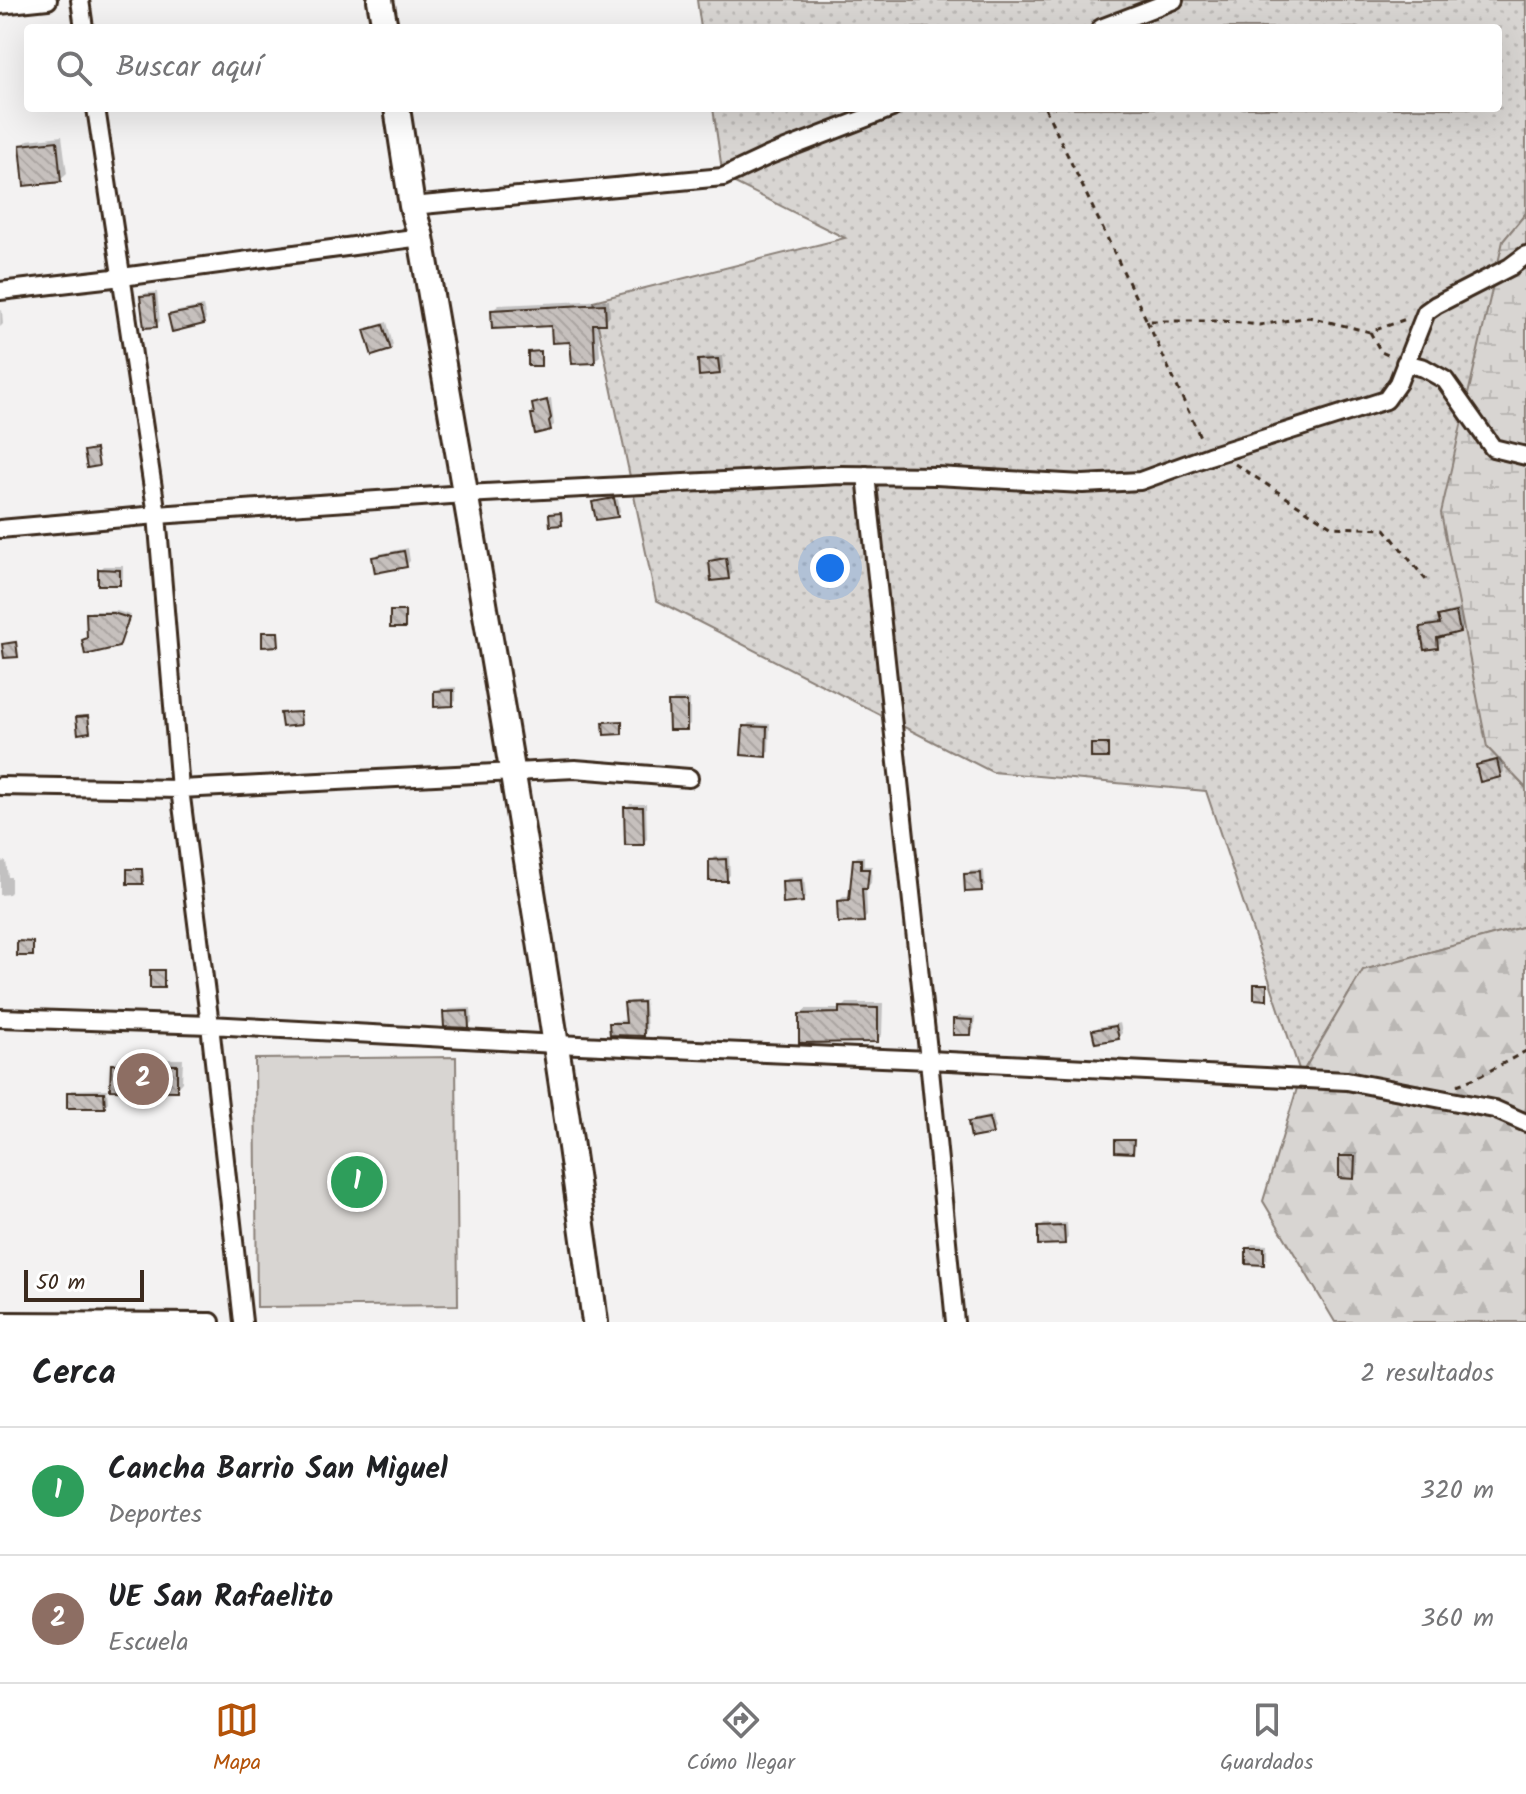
<!DOCTYPE html>
<html lang="es">
<head>
<meta charset="utf-8">
<style>
	:root { --surface:#fff; --page:#f2f2f2; --text:#202124; --muted:#757577; --line:#e0e0e0; --accent:#b45309 }
	body { margin:0; font-family:Kalam,sans-serif; background:var(--page); color:var(--text) }
	.scale { position:absolute; left:24px; bottom:20px; width:120px; box-sizing:border-box; padding-left:8px; border:4px solid #3b2a1e; border-top:0; font-size:22px; line-height:28px; white-space:nowrap; color:#3b2a1e; -webkit-text-stroke:6px #fff; paint-order:stroke }
	.you { position:absolute; left:830px; top:568px; width:28px; height:28px; margin:-20px; border:6px solid #fff; border-radius:50%; background:#1a73e8; box-shadow:0 0 0 12px #1a73e833 }
	.badge { display:grid; place-items:center; width:52px; height:52px; border-radius:50%; background:var(--accent); color:#fff; font-size:26px; font-weight:700 }
	.pin { position:absolute; translate:-50% -50%; border:4px solid #fff; box-shadow:0 2px 8px #0006 }
	.list { margin:0; padding:0; list-style:none }
	h2 { display:flex; justify-content:space-between; align-items:center; height:104px; margin:0; padding:0 32px; font-size:34px }
	h2 small { font-size:26px; font-weight:400; color:var(--muted) }
	.list li { display:grid; grid-template-columns:52px 1fr auto; gap:24px; align-items:center; box-sizing:border-box; height:128px; padding:0 32px; border-top:2px solid var(--line) }
	.list b { display:block; font-size:30px; white-space:nowrap }
	.list p { margin:0; font-size:26px; white-space:nowrap; color:var(--muted) }
	.list em { font-size:26px; font-style:normal; color:var(--muted) }
	.icon { flex:none; width:44px; height:44px; fill:none; stroke:currentColor; stroke-width:2; stroke-linecap:round; stroke-linejoin:round }
	.map { position:relative; flex:none; width:1526px; height:1322px; overflow:hidden }
	.search { position:absolute; background:var(--surface); box-shadow:0 8px 32px #0002; left:24px; right:24px; top:24px; height:88px; display:flex; align-items:center; gap:20px; box-sizing:border-box; padding:0 28px; border-radius:8px; color:var(--muted); font-size:30px }
	.sheet { height:360px; background:var(--surface) }
	nav { display:flex; justify-content:space-around; align-items:center; box-sizing:border-box; height:112px; border-top:2px solid var(--line); background:var(--surface); font-size:22px; color:var(--muted) }
	nav a { display:grid; justify-items:center; gap:4px }
	nav .on { color:var(--accent) }
	.map>svg:first-child { display:block }
	.grass { fill:url(#grass-dots); stroke:#8a8078; stroke-width:2 }
	.forest { fill:url(#forest-firs); stroke:#8a8078; stroke-width:2 }
	.wetland { fill:url(#wetland-marsh); stroke:#8a8078; stroke-width:2 }
	.garden { fill:#d8d5d2; stroke:#8a8078; stroke-width:2 }
	.shadow { fill:#0003 }
	.building { fill:url(#building-back-hatch); stroke:#3b2a1e; stroke-width:2 }
	.lines { fill:none; stroke-linecap:round; stroke-linejoin:round }
	.minor-casing { stroke:#3b2a1e; stroke-width:22 }
	.highway-casing { stroke:#3b2a1e; stroke-width:30 }
	.path { stroke:#3b2a1e; stroke-width:3; stroke-dasharray:6 6; stroke-linecap:butt }
	.minor { stroke:#fff; stroke-width:16 }
	.highway { stroke:#fff; stroke-width:24 }
</style>
</head>
<body>
<div class="map">
<svg width="1526" height="1322" viewBox="0 0 1526 1322">
	<defs>
		<pattern id="grass-dots" width="8" height="8" patternUnits="userSpaceOnUse" patternTransform="scale(2)"><rect width="8" height="8" fill="#d8d5d2"/><path d="M2 2h.1M6 6h.1" fill="none" stroke="#bab7b4" stroke-width="1.8" stroke-linecap="round"/></pattern>
		<pattern id="forest-firs" width="22" height="20" patternUnits="userSpaceOnUse" patternTransform="scale(2)"><rect width="22" height="20" fill="#d8d5d2"/><path d="M5 1l3.5 6h-7zM16 11l3.5 6h-7z" fill="#bab7b4"/></pattern>
		<pattern id="wetland-marsh" width="20" height="14" patternUnits="userSpaceOnUse" patternTransform="scale(2)"><rect width="20" height="14" fill="#d8d5d2"/><path d="M1 5h8M5 5V1M11 12h8M15 12V8" fill="none" stroke="#bab7b4"/></pattern>
		<pattern id="building-back-hatch" width="6" height="6" patternUnits="userSpaceOnUse" patternTransform="scale(2)"><rect width="6" height="6" fill="#c6c0bd"/><path d="M-1 5l2 2M0 0l6 6M5-1l2 2" fill="none" stroke="#aba5a2"/></pattern>
	</defs>
	<rect width="100%" height="100%" fill="#f3f2f2"/>
	<filter id="ink" filterUnits="userSpaceOnUse"><feTurbulence type="fractalNoise" baseFrequency=".0125" numOctaves="2"/><feDisplacementMap in="SourceGraphic" scale="16" xChannelSelector="R" yChannelSelector="G"/><feConvolveMatrix kernelMatrix="1 2 1 2 8 2 1 2 1" color-interpolation-filters="sRGB"/></filter>
	<g filter="url(#ink)">
		<path class="grass" d="M697 0H1526V213L1503 241 1487 747 1526 788V926L1363 970 1301 1075 1206 791 992 772 656 600 593 301 845 238 723 177 713 108H1498V28H701Z"/>
		<path class="forest" d="M1526 926V1322H1335L1263 1201 1301 1075 1363 970Z"/>
		<path class="wetland" d="M1526 213V788L1487 747 1441 513 1503 241Z"/>
		<path class="garden" d="M456 1057 458 1305 257 1307 255 1059Z"/>
		<path class="shadow" d="M563 108H588L586 110 564 112Z
			M62 136 67 174 60 180 22 146 28 140Z
			M157 292 160 321 156 325 142 297 146 293Z
			M609 300 610 316 605 322H598L600 356 594 361 553 324 493 310 499 305Z
			M203 306 206 319 203 323 170 316 174 312Z
			M2 310 3 324 0 327V311Z
			M387 322 393 345 390 349 367 330 371 327Z
			M722 356 723 368 719 372 700 361 704 357Z
			M551 398 554 425 550 428 533 415 535 413 534 404 538 401Z
			M618 499 620 511 617 515 594 502 596 500V503Z
			M408 548 410 561 406 565 375 558 378 554Z
			M729 556 732 574 728 577 711 561 715 557Z
			M104 566H123V579L119 583 100 570Z
			M1459 609 1463 627 1459 631 1440 635 1441 642 1437 646 1422 628 1426 624 1441 621 1440 617 1444 613Z
			M91 611H117L130 615 121 642 118 645 84 640 87 637 88 614Z
			M456 687V700L452 704 436 692 440 688Z
			M674 699H690V724L686 728 670 703Z
			M749 723 770 724 769 751 765 755 745 727Z
			M1501 758 1504 772 1500 775 1478 765 1482 762Z
			M630 804H646L647 839 643 843 627 808Z
			M729 856 730 875 726 879 711 861 714 857Z
			M858 856H864V866H872L871 883 866 888 867 916 863 920 839 901 843 897H852L854 859Z
			M6 861 8 877H11V892L9 894 0 895V862Z
			M984 870 985 885 981 889 966 875 970 871Z
			M804 877 806 897 802 900 784 882 788 878Z
			M645 1000 647 1030 644 1034 611 1024 614 1021 627 1020V1004L630 1001Z
			M847 1003H883L882 1035 877 1040 801 1014 806 1009H841Z
			M471 1008 472 1022 468 1026 445 1013 449 1009Z
			M959 1016 975 1017 974 1029 971 1033 955 1020Z
			M1120 1023 1122 1033 1118 1037 1095 1031 1098 1027Z
			M119 1059H183L182 1082 176 1089 113 1065Z
			M107 1089 108 1102 105 1106 69 1093 72 1090Z
			M993 1115 995 1128 992 1132 970 1123 974 1119Z
			M1345 1153H1358V1173L1354 1177 1341 1157Z
			M1067 1223 1068 1238 1064 1242 1040 1228 1044 1224Z
			M1252 1244 1267 1245V1259L1263 1263 1248 1248Z"/>
		<path class="building" d="M57 141 61 182 24 186 20 145Z
			M154 295 157 327 144 328 140 296Z
			M605 304 606 324H593L595 363 572 364 570 342 552 343 551 326 492 329 491 310Z
			M200 309 204 324 172 332 168 315Z
			M383 325 391 350 372 356 364 330Z
			M541 351V366H528V352Z
			M718 359 720 374 699 376 698 360Z
			M547 400 551 418 549 421 551 430 535 434 531 414H534L532 404Z
			M96 449 99 466 87 468 84 451Z
			M614 498 618 517 596 520 592 502Z
			M561 513 562 525 550 526 549 514Z
			M404 551 407 567 375 573 372 557Z
			M726 558 729 579 711 581 709 561Z
			M98 569 120 570V585H98Z
			M390 611H405V628H390Z
			M1456 612 1460 632 1437 638 1438 648 1424 650 1420 627 1440 624 1438 616Z
			M86 613H113L129 618 119 647 85 655 82 640 87 638Z
			M262 632H278L279 646 262 647Z
			M16 642 18 657 4 658 2 644Z
			M453 690V706L434 707V691Z
			M668 702H687V730H669Z
			M300 712 301 725 282 727 280 713Z
			M88 716 90 732 78 734 76 717Z
			M622 721V734L604 735 603 722Z
			M743 726 767 727 766 757 741 755Z
			M1091 744H1108V758H1091Z
			M1497 760 1501 777 1480 782 1476 765Z
			M624 807H643L644 845H625Z
			M726 859 727 881H709V860Z
			M853 859H861V869H869L867 889H862L864 922 838 923 837 901 849 900Z
			M127 869H142L143 884H127Z
			M981 873 982 891 965 892 964 874Z
			M801 880 803 902 783 904 782 881Z
			M17 941 33 942V956H17Z
			M150 970H164V988H150Z
			M1254 984H1267V1000L1254 999Z
			M643 1002 644 1036 610 1035 609 1023H626L624 1003Z
			M839 1007 878 1008V1042L799 1043V1014L839 1013Z
			M468 1011 469 1028 444 1027 443 1012Z
			M953 1019 972 1020 971 1035H953Z
			M1116 1026 1119 1039 1095 1043 1092 1030Z
			M111 1064 177 1065V1091L110 1090Z
			M67 1092H104L105 1108H67Z
			M989 1118 993 1134 971 1138 968 1122Z
			M1115 1140H1134L1133 1153 1115 1152Z
			M1339 1156H1355L1354 1179 1339 1178Z
			M1064 1226 1065 1244 1038 1245V1227Z
			M1246 1248H1264V1265L1246 1264Z"/>
		<g class="lines">
			<defs>
				<path id="minor" d="M80 0 84 28
					M0 5 48 0
					M1101 28 1174 0
					M96 108 157 515 180 789 210 1025 243 1322
					M412 206 723 177 770 155 892 108
					M0 291 122 277 421 237
					M1405 363 1424 368 1445 380 1493 448 1526 456
					M866 475 929 1060 955 1322
					M0 529 157 515 465 494 841 475 936 476 1083 484 1140 481 1209 456 1386 400 1398 383 1426 312 1436 305 1510 267 1526 255
					M0 786 180 789 575 769 689 778
					M0 1018 210 1025 556 1044 929 1060 1347 1081 1494 1109 1526 1123
					M0 1321 211 1322"/>
				<path id="highway" d="M380 0 385 28
					M397 108 412 206 421 237C483 598 548 959 595 1322"/>
			</defs>
			<use href="#minor" class="minor-casing"/>
			<use href="#highway" class="highway-casing"/>
			<path class="path" d="M1045 108 1147 321H1223L1259 325 1309 317 1370 332 1406 319
				M1147 321 1202 441
				M1370 332 1381 352 1390 356
				M1235 464 1332 527 1385 529 1426 580
				M1457 1085 1482 1075 1526 1051"/>
			<use href="#minor" class="minor"/>
			<use href="#highway" class="highway"/>
		</g>
	</g>
</svg>
<div class="scale">50 m</div>
<div class="you"></div>
<div class="pin badge" style="left:357px;top:1182px;background:#2e9e5b">1</div>
<div class="pin badge" style="left:143px;top:1079px;background:#8d6e63">2</div>
<div class="search"><svg class="icon" aria-label="search" viewBox="0 0 24 24"><circle cx="10" cy="10" r="6"/><path d="M15 15l6 6"/></svg>Buscar aquí</div>
</div>
<section class="sheet">
<h2>Cerca<small>2 resultados</small></h2>
<ul class="list">
<li><span class="badge" style="background:#2e9e5b">1</span><div><b>Cancha Barrio San Miguel</b><p>Deportes</p></div><em>320 m</em></li>
<li><span class="badge" style="background:#8d6e63">2</span><div><b>UE San Rafaelito</b><p>Escuela</p></div><em>360 m</em></li>
</ul>
</section>
<nav>
<a class="on"><svg class="icon" aria-label="map" viewBox="0 0 24 24"><path d="M3 6l6-2 6 2 6-2v14l-6 2-6-2-6 2zM9 4v14M15 6v14"/></svg>Mapa</a>
<a><svg class="icon" aria-label="directions" viewBox="0 0 24 24"><path d="M12 3l9 9-9 9-9-9zM9 14v-3h6M13 9l2 2-2 2"/></svg>Cómo llegar</a>
<a><svg class="icon" aria-label="saved" viewBox="0 0 24 24"><path d="M7 4h10v16l-5-4-5 4z"/></svg>Guardados</a>
</nav>
</body>
</html>
